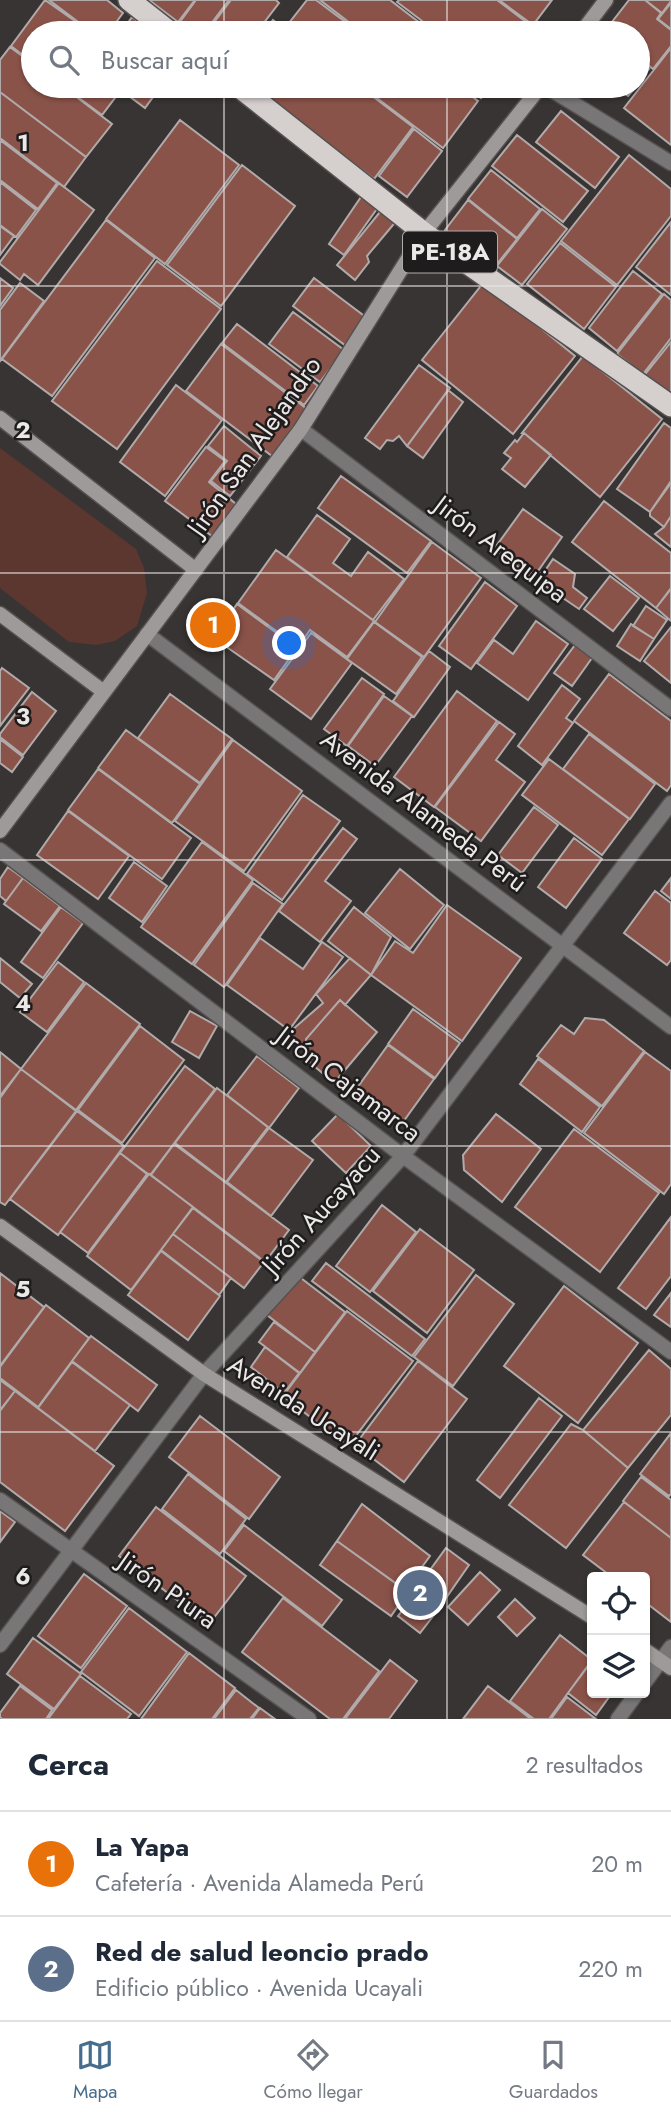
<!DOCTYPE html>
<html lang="es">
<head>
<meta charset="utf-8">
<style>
	:root { --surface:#fff; --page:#f2f2f3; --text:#1f2937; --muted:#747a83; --line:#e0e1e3; --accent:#466d8d }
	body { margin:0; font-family:Jost,sans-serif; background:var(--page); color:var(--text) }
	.controls { position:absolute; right:21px; bottom:21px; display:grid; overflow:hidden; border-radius:7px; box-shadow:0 2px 5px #0004 }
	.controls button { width:63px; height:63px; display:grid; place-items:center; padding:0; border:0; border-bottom:2px solid var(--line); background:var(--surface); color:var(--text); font:35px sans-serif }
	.you { position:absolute; left:290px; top:644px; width:24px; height:24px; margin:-18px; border:5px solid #fff; border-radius:50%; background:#1a73e8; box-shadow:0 0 0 10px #1a73e833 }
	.badge { display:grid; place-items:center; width:46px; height:46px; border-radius:50%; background:var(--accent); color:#fff; font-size:23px; font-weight:700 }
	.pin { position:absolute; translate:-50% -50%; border:4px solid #fff; box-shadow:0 2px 7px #0006 }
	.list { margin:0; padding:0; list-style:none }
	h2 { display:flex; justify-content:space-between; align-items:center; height:91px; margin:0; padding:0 28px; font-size:30px }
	h2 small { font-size:23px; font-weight:400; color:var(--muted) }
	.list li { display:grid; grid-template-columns:46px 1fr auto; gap:21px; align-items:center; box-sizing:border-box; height:105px; padding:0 28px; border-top:2px solid var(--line) }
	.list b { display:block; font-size:26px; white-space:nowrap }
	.list p { margin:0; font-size:23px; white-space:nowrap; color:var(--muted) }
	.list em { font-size:23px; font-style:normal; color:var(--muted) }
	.icon { flex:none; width:38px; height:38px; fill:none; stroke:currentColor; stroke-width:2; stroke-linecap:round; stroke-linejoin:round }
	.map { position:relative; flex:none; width:671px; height:1719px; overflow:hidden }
	.search { position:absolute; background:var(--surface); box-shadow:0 2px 5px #0004; left:21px; right:21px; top:21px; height:77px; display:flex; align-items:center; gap:18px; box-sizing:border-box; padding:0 24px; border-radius:38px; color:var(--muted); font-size:26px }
	.sheet { height:301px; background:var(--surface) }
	nav { display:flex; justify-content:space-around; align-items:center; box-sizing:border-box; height:98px; border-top:2px solid var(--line); background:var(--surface); font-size:19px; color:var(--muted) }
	nav a { display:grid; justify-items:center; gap:4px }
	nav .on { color:var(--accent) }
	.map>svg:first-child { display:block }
	.green { fill:#5c3730 }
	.building { fill:#8a5349; stroke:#b0abaa; stroke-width:2 }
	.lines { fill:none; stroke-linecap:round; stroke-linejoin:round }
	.street-casing { stroke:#555150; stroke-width:17 }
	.secondary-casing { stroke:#555150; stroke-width:17 }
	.highway-casing { stroke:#555150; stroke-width:24 }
	.street { stroke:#787676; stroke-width:14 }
	.secondary { stroke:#9e9a99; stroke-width:14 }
	.highway { stroke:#d5cfce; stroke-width:21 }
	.grid { fill:none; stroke:#ebe8e7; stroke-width:2; stroke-opacity:0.55 }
	.labels { text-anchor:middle; stroke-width:5; stroke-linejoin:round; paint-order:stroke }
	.shield { fill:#1e1c1c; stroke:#aeabaa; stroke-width:2 }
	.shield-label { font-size:24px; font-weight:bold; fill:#ebe8e7 }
	.street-label { font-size:26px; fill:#ebe8e7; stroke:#1e1c1c }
	.grid-label { font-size:23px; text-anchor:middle; font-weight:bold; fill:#ebe8e7; stroke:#1e1c1c; stroke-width:5; stroke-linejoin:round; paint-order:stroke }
</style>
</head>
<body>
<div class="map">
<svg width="671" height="1719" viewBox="0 0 671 1719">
	<rect width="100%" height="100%" fill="#383433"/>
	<path class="green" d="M0 448 136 549 144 568 147 593 137 626 115 641 97 645 69 642 0 588Z"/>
	<path class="building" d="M45 0 92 33H33V63L11 46Z
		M49 0H107L123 13 108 33H93Z
		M149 0H195L178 22Z
		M196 0H229L204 33H186L177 26Z
		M231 0H276L279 3 256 33H206Z
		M307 0H316L360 33H292L285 28Z
		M320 0H390L433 33H395L387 27 382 33H363Z
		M399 0H497L538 31 536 33H438L397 2Z
		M499 0H552L533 25Z
		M629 0H645L661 13 657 19 671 30V46L653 69 638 57V33H608L605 31Z
		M645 0H671V1L662 13Z
		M671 3V29L658 19Z
		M132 17 153 33H121Z
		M273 20 290 33H263Z
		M10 47 33 64V86H62L112 124 86 157 0 92V60Z
		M671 48V145L624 108Z
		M638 60 649 69 638 84Z
		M82 86H124L102 115 75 95Z
		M124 86H161L145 108 121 90Z
		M251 86H359L413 127 374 179Z
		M361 86H458L478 101 443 148Z
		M464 86H490L481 98Z
		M615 86H637L628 96Z
		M0 92 86 157 64 187 0 138Z
		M561 111 619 157 595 188 536 142Z
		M180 120 239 165 165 264 106 219Z
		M414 129 442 151 407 197 379 176Z
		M517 135 588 191 563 222 492 166Z
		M0 140 57 183 38 209 0 180Z
		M629 155 671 189V216L617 285 561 241Z
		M242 165 295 206 221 306 167 265Z
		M491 170 540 209 517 238 468 199Z
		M0 182 36 210 16 237 0 225Z
		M59 183 94 210 38 285 24 274 20 280 0 264V262Z
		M363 194 379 206 344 255 329 244Z
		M468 200 517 239 493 269 445 230Z
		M384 207 398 219 367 256 369 262 355 280 337 265Z
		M542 209 567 229 522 285 497 266Z
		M106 220 155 258 52 396 2 359Z
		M671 222V295L636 267Z
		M0 226 14 236 0 255Z
		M560 243 616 287 584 329 527 284Z
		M157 261 221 309 117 449 52 401Z
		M633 271 662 294 617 351 589 328Z
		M0 278 13 288 0 306Z
		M314 278 367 318 346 346 293 306Z
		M484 282 575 356 513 434 422 360Z
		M20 283 44 301 0 361V310Z
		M664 294 671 300V338L643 374 617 354Z
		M293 312 344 350 320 382 269 344Z
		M237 324 318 386 304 405 222 343Z
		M671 342V399L643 377Z
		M221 344 307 409 272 456 186 391Z
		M583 356 662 419 600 497 524 433H522Z
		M419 365 450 388 407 446 399 436 393 441 387 440 380 449 365 438Z
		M176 385 222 420 165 496 120 462Z
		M448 390 463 402 423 458 407 446Z
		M664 423 671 428V481L650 512 617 489Z
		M224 426 261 456 230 496 211 481 227 461 208 446Z
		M524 433 551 455 525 487 502 469 511 458 504 453 515 440 517 442Z
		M206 447 225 461 209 482 236 504 212 536 165 501Z
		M341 476 431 541 407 573 318 508Z
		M671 483V516L664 527 650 516V512Z
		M604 501 671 553V588L656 608 572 542Z
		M523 509 562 537 533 578 494 549Z
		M317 515 350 539 333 563 351 576 368 552 404 579 373 620 287 557Z
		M671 516V547L655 534 664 527Z
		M432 542 481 578 424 657 375 622Z
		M276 550 374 621 347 657 310 630 298 647 238 603Z
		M553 559 575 574 573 587 587 598 579 609 538 581Z
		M610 576 639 598 613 631 584 609Z
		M485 582 517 606 471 669 439 646Z
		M671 589V621L656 608Z
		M237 604 297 648 274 680 228 648 222 626Z
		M646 606 667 620 654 639 633 626Z
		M536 621 568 644 528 700 477 663 494 640 513 654Z
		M374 622 422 657 396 694 347 659Z
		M631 624 654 639 640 661 617 646Z
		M671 627V683L644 661Z
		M311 633 352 663 311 719 270 689Z
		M575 645 592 658 572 686 554 673Z
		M429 651 450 667 414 717 393 701Z
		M2 668 29 688 0 726V671Z
		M609 674 671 721V785L667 791 574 721Z
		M362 678 384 694 347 746 324 729Z
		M562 685 580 699 566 718 573 723 542 765 518 746Z
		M457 691 497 721 434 807 394 777Z
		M32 692 56 711 23 755 0 737V734Z
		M170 694 232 739 200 783 138 738Z
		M384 696 412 716 375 766 348 746Z
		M499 722 515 734 496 760 525 782 481 841 435 807Z
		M126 730 200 784 172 823 98 768Z
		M589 734 655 784 630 819 563 769Z
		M0 739 23 757 12 772 0 763Z
		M233 740 302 791 244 871 175 821Z
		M549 759 629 819 602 855 522 795Z
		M98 769 191 838 162 879 68 810Z
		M303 795 340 821 282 900 247 874Z
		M534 807 558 825 522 873 498 855Z
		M68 811 129 856 98 899 37 855Z
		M343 828 357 839 325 881 351 901 320 942 279 911Z
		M574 838 602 859 566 908 538 887Z
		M202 842 253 880 192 964 141 927Z
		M134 862 167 886 142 922 109 898Z
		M8 867 23 878 6 901 0 896V879Z
		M400 869 444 905 410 949 365 913Z
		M23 878 60 906 41 931 4 904Z
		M671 878V899L661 891Z
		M253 883 283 904 224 987 194 965Z
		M655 891 671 903V960L667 965 624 933Z
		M447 905 521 958 462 1041 371 975 395 941 413 953Z
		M61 907 83 923 43 978 21 962Z
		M354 907 391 937 371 975 328 941Z
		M260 938 303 969 322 942 343 957 289 1030 227 985Z
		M0 958 32 984 20 998 0 982Z
		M350 958 371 975 345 1005 340 1000 306 1039 307 1051 284 1037 323 1003 316 994Z
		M58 962 84 982 47 1032 20 1012Z
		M86 983 140 1024 76 1110 21 1069Z
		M340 1000 377 1032 334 1083 306 1059V1039Z
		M413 1009 460 1043 435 1078 388 1044Z
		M190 1011 217 1026 199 1058 172 1042Z
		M585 1018 604 1020 644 1051 602 1106 537 1056 561 1025 574 1034Z
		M140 1026 184 1060 122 1143 78 1110Z
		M388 1045 434 1079 403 1122 357 1088Z
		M0 1052 21 1069 0 1096Z
		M645 1052 671 1071V1184L664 1194 584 1133Z
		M257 1056 299 1088 269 1128 227 1095Z
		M538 1059 600 1107 582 1132 520 1084Z
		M185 1066 215 1089 151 1174H148L120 1153Z
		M21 1069 76 1111 5 1205 0 1202V1098Z
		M217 1088 268 1127 226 1182 175 1143Z
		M77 1111 124 1146 58 1235 10 1199Z
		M338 1114 371 1146 346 1173 312 1141Z
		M496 1114 541 1149 502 1202 464 1170 463 1155Z
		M269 1128 313 1160 271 1216 227 1182Z
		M574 1129 659 1193 600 1272 515 1207Z
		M174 1144 289 1230 265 1262 151 1175Z
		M120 1153 147 1174 88 1253 60 1232Z
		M149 1174 193 1207 131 1290 87 1256Z
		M382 1205 416 1232 370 1292 336 1266Z
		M193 1208 264 1262 244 1288 173 1234Z
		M671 1217V1276L646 1309 618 1288Z
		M420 1229 474 1270 427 1333 373 1291Z
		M173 1234 231 1278 219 1295 161 1250Z
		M161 1251 220 1296 188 1340 128 1295Z
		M326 1263 425 1339 412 1356 312 1281Z
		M0 1273 44 1307 0 1366Z
		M297 1275 345 1312 315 1352 267 1315Z
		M476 1275 514 1304 453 1386 414 1357Z
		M564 1286 638 1343 578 1423 504 1366Z
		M671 1293V1327L654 1315Z
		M46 1305 89 1338 38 1407 0 1378V1367Z
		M347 1311 413 1361 348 1446 283 1396Z
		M274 1322 315 1352 300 1373 259 1342Z
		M91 1336 157 1385 138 1411 72 1361Z
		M265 1347 299 1373 284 1393 251 1367Z
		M649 1350 671 1369V1415L628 1468 583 1430Z
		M418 1361 467 1399 404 1482 355 1445Z
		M72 1362 130 1405 95 1451 38 1408Z
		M0 1380 15 1391 0 1410Z
		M15 1391 114 1466 65 1531 0 1482V1411Z
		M539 1398 562 1416 500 1498 477 1480Z
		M200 1416 280 1477 249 1519 169 1457Z
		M571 1424 583 1430 628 1468 566 1548 509 1505Z
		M671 1433V1494L669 1496 640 1474Z
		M188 1474 246 1519 220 1554 162 1509Z
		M641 1477 671 1500V1538L623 1501Z
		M624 1502 671 1538V1622L645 1602V1577H612L583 1555Z
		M362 1504 430 1556 405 1590 337 1541Z
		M156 1507 246 1576 209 1624 119 1556Z
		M0 1511 15 1522 0 1542Z
		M244 1525 342 1600 322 1626 224 1551Z
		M337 1541 408 1592 391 1616 320 1565Z
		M446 1548 469 1565 446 1598 422 1581Z
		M480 1572 500 1590 468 1625 448 1607Z
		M84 1574 127 1606 81 1668 38 1636Z
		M419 1587 435 1598 429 1608 412 1596Z
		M283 1598 379 1671 343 1719H330L242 1652Z
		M412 1598 434 1615 420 1633 398 1616Z
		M515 1599 535 1618 517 1636 498 1617Z
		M129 1608 187 1652 139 1716 81 1672Z
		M560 1635 592 1660 549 1719H534L510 1701Z
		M33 1638 81 1674 54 1709 7 1674Z
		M189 1653 235 1688 212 1719H141Z
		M390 1660 417 1681 389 1719H345Z
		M592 1661V1693H612L596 1715 568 1693Z
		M80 1676 131 1714 127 1719H48Z
		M20 1686 52 1710 46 1719H2L0 1717V1713Z
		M488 1686 531 1719H463Z
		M236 1690 259 1708 250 1719H214Z
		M567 1697 596 1719H551Z
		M260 1708 275 1719H252Z"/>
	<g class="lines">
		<defs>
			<path id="street" d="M545 86 671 163
				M301 429 671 709
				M147 634 671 1027
				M0 850 403 1156 671 1352
				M0 1500 309 1719
				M0 1645 204 1374 403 1156 671 803
				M645 1682 671 1647
				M618 1719 637 1693"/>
			<path id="secondary" d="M581 33 606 0
				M0 418 196 570
				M0 614 104 692
				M0 831 301 429 424 233 541 86
				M0 1226 204 1374 592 1617
				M645 1650 671 1668"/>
			<path id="highway" d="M129 0 171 33
				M238 86 424 233 671 406"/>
		</defs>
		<use href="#street" class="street-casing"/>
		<use href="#secondary" class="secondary-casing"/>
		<use href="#highway" class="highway-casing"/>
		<use href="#street" class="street"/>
		<use href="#secondary" class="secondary"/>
		<use href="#highway" class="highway"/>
	</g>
	<path class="grid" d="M224 0V33M447 0V33M224 86V1719M447 86V1719M0 286H671M0 573H671M0 860H671M0 1146H671M0 1432H671"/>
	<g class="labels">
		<rect class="shield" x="403" y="231.5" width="94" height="41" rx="5"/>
		<g class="shield-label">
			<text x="450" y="260">PE-18A</text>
		</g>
		<g class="street-label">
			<text transform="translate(254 446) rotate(-55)" y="9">Jirón San Alejandro</text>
			<text transform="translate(501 549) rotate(37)" y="9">Jirón Arequipa</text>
			<text transform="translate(424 811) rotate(37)" y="9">Avenida Alameda Perú</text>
			<text transform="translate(349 1084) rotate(37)" y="9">Jirón Cajamarca</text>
			<text transform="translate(321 1210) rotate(-48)" y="9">Jirón Aucayacu</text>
			<text transform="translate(304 1408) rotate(32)" y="9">Avenida Ucayali</text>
			<text transform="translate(168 1590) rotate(35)" y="9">Jirón Piura</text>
		</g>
	</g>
	<g class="grid-label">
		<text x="23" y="151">1</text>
		<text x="23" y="438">2</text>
		<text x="23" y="724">3</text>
		<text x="23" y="1011">4</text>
		<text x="23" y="1297">5</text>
		<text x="23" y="1584">6</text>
	</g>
</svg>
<div class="controls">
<button><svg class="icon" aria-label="locate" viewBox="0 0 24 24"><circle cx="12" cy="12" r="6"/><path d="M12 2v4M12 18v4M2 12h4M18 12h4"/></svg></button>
<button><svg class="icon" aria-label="layers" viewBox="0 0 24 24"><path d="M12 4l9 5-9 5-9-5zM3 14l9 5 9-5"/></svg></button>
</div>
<div class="you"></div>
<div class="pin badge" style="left:213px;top:625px;background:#e8710a">1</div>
<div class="pin badge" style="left:420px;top:1593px;background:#5c6f8a">2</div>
<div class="search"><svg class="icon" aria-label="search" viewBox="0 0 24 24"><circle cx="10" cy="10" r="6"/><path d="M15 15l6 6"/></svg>Buscar aquí</div>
</div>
<section class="sheet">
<h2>Cerca<small>2 resultados</small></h2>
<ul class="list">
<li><span class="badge" style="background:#e8710a">1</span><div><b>La Yapa</b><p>Cafetería · Avenida Alameda Perú</p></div><em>20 m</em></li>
<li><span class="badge" style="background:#5c6f8a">2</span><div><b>Red de salud leoncio prado</b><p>Edificio público · Avenida Ucayali</p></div><em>220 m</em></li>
</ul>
</section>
<nav>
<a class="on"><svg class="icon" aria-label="map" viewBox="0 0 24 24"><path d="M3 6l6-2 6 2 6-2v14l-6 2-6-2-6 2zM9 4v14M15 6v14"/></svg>Mapa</a>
<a><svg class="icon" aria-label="directions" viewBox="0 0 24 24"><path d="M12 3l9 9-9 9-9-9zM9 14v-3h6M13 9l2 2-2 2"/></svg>Cómo llegar</a>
<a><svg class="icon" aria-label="saved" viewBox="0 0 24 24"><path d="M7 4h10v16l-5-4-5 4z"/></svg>Guardados</a>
</nav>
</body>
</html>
